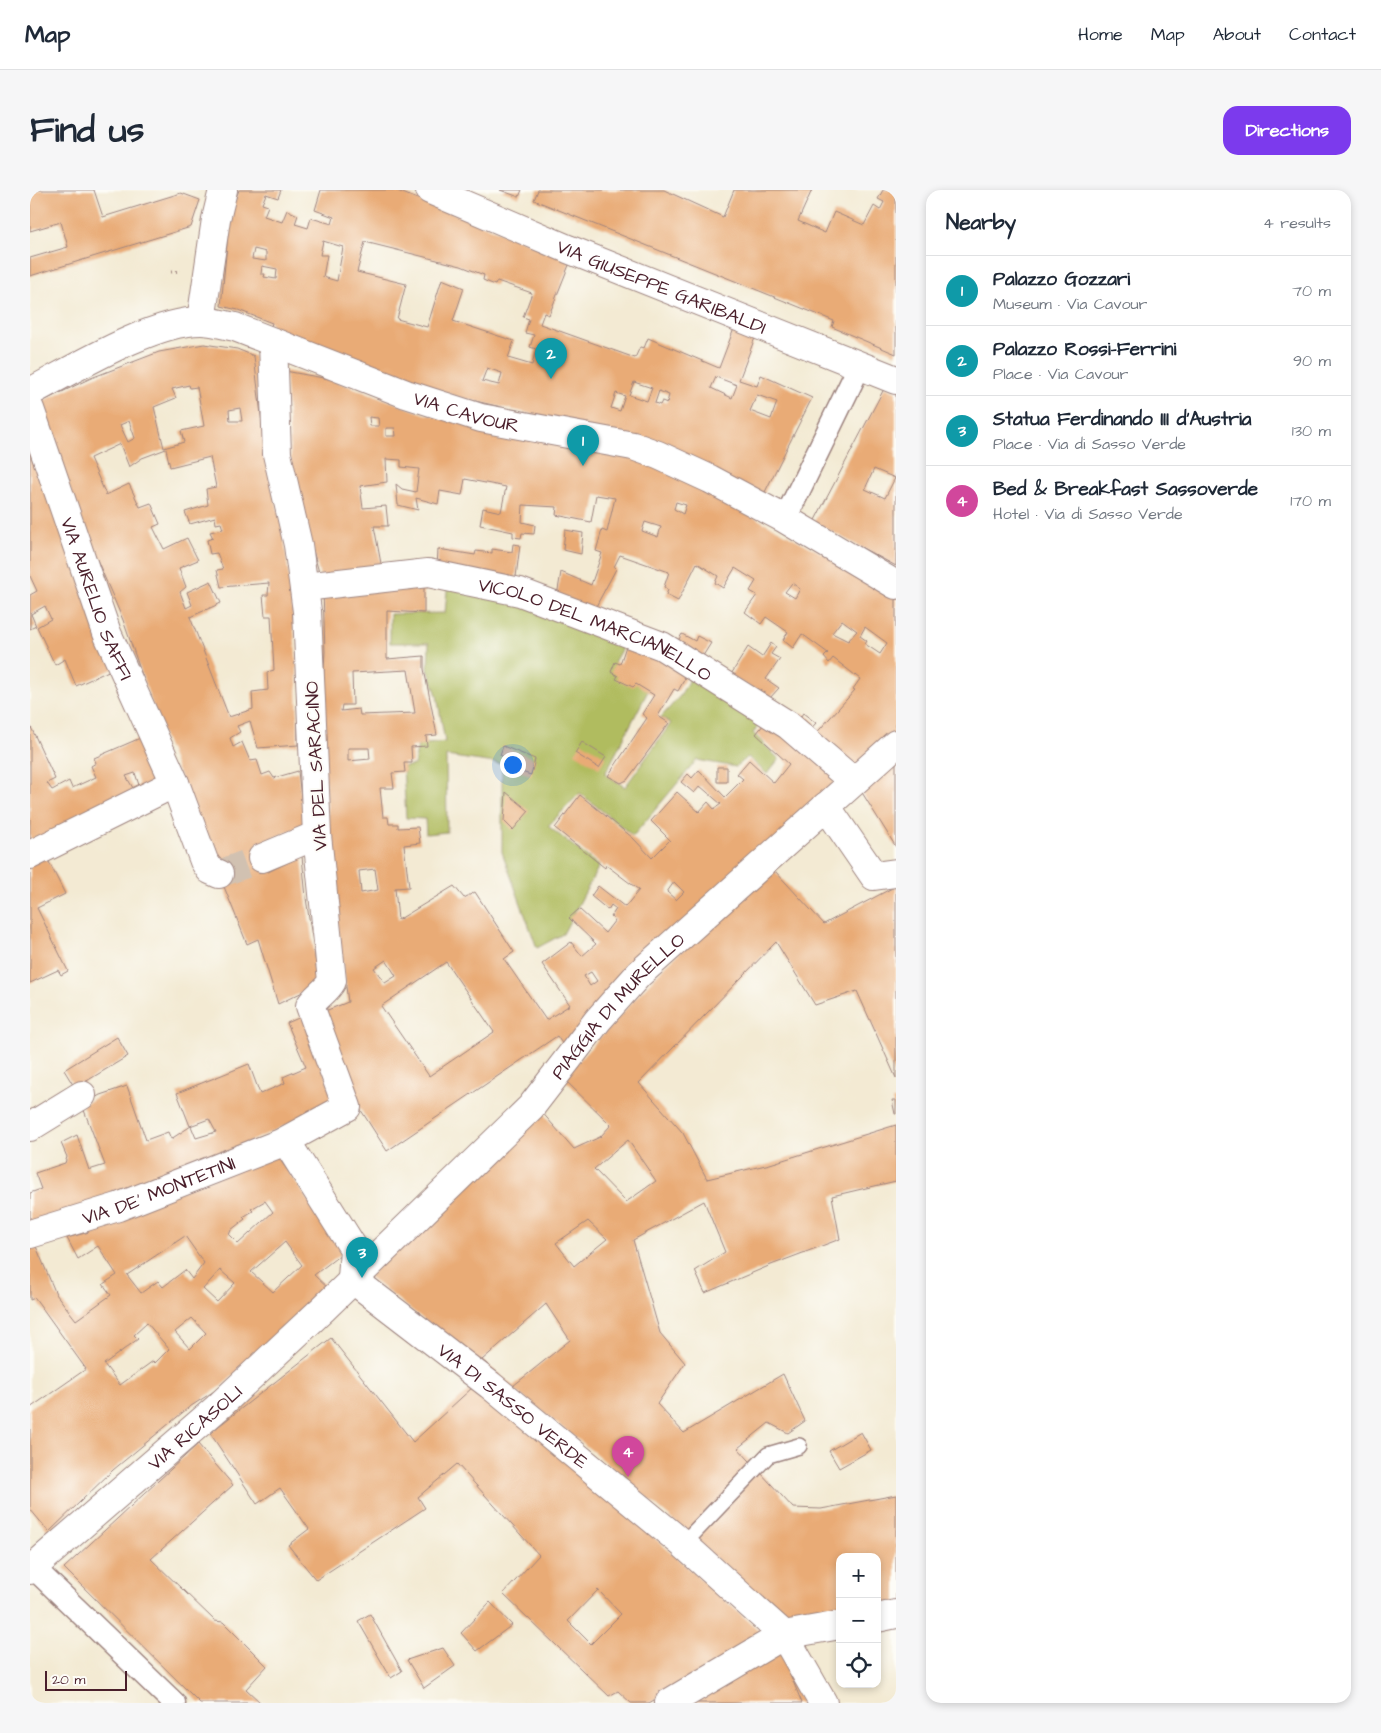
<!DOCTYPE html>
<html lang="en">
<head>
<meta charset="utf-8">
<style>
	:root { --surface:#fff; --page:#f6f6f7; --text:#1f2937; --muted:#747a83; --line:#e0e1e3; --accent:#7c3aed }
	body { margin:0; font-family:"Architects Daughter",sans-serif; background:var(--page); color:var(--text) }
	.controls { position:absolute; right:15px; bottom:15px; display:grid; overflow:hidden; border-radius:10px; box-shadow:0 2px 8px #0003 }
	.controls button { width:45px; height:45px; display:grid; place-items:center; padding:0; border:0; border-bottom:1px solid var(--line); background:var(--surface); color:var(--text); font:25px sans-serif }
	.scale { position:absolute; left:15px; bottom:12px; width:82px; box-sizing:border-box; padding-left:5px; border:2px solid #4a1f2b; border-top:0; font-size:14px; line-height:18px; white-space:nowrap; color:#4a1f2b; -webkit-text-stroke:4px #fdfcf7; paint-order:stroke }
	.you { position:absolute; left:482px; top:574px; width:18px; height:18px; margin:-12px; border:4px solid #fff; border-radius:50%; background:#1a73e8; box-shadow:0 0 0 8px #1a73e833 }
	.badge { display:grid; place-items:center; width:32px; height:32px; border-radius:50%; background:var(--accent); color:#fff; font-size:16px; font-weight:700 }
	.pin { position:absolute; translate:-50% -41px; filter:drop-shadow(0 1px 2px #0008) }
	.pin::after { content:''; position:absolute; top:26px; width:18px; height:15px; background:inherit; clip-path:polygon(0 0,100% 0,50% 100%) }
	.list { margin:0; padding:0; list-style:none }
	h2 { display:flex; justify-content:space-between; align-items:center; height:65px; margin:0; padding:0 20px; font-size:21px }
	h2 small { font-size:16px; font-weight:400; color:var(--muted) }
	.list li { display:grid; grid-template-columns:32px 1fr auto; gap:15px; align-items:center; box-sizing:border-box; height:70px; padding:0 20px; border-top:1px solid var(--line) }
	.list b { display:block; font-size:19px; white-space:nowrap }
	.list p { margin:0; font-size:16px; white-space:nowrap; color:var(--muted) }
	.list em { font-size:16px; font-style:normal; color:var(--muted) }
	.icon { flex:none; width:28px; height:28px; fill:none; stroke:currentColor; stroke-width:2; stroke-linecap:round; stroke-linejoin:round }
	.map { position:relative; flex:none; width:866px; height:1513px; overflow:hidden; border-radius:15px }
	header { display:flex; align-items:center; gap:30px; box-sizing:border-box; height:70px; padding:0 25px; background:var(--surface); border-bottom:1px solid var(--line) }
	header strong { font-size:24px }
	nav { display:flex; gap:28px; margin-inline-start:auto; font-size:18px }
	.intro { display:flex; align-items:center; justify-content:space-between; box-sizing:border-box; height:120px; padding:0 30px }
	h1 { margin:0; font-size:35px }
	.button { padding:12px 22px; border-radius:15px; background:var(--accent); color:#fff; font-size:18px; font-weight:700 }
	main { display:flex; gap:30px; padding:0 30px }
	aside { flex:1; background:var(--surface); border-radius:15px; box-shadow:0 2px 8px #0003 }
	.map>svg:first-child { display:block }
	.green { fill:#b0bc5f; stroke:#7d6e45 }
	.building { fill:#e9ab76; fill-rule:evenodd }
	.lines { fill:none; stroke-linecap:round; stroke-linejoin:round }
	.minor-tunnel { stroke:#d1c1b1; stroke-width:28; stroke-dasharray:28 14; stroke-linecap:butt }
	.service-casing { stroke:#9e847f; stroke-width:18 }
	.pedestrian-casing { stroke:#9e847f; stroke-width:25 }
	.minor-casing { stroke:#9e847f; stroke-width:30 }
	.path { stroke:#9e847f; stroke-width:3; stroke-dasharray:1 4; stroke-linecap:butt }
	.service { stroke:#fff; stroke-width:15 }
	.pedestrian { stroke:#fff; stroke-width:22 }
	.minor { stroke:#fff; stroke-width:28 }
	.labels { text-anchor:middle; stroke-width:4; stroke-linejoin:round; paint-order:stroke }
	.street-label { font-size:19px; fill:#4a1f2b; stroke:#fdfcf7 }
</style>
</head>
<body>
<header>
<strong>Map</strong>
<nav><a>Home</a><a>Map</a><a>About</a><a>Contact</a></nav>
</header>
<div class="intro"><h1>Find us</h1><a class="button">Directions</a></div>
<main>
<div class="map">
<svg width="866" height="1513" viewBox="0 0 866 1513">
	<rect width="100%" height="100%" fill="#fdfcf7"/>
	<filter id="ink" filterUnits="userSpaceOnUse"><feTurbulence type="fractalNoise" baseFrequency=".02" numOctaves="2"/><feDisplacementMap in="SourceGraphic" scale="10" xChannelSelector="R" yChannelSelector="G"/><feConvolveMatrix kernelMatrix="1 2 1 2 8 2 1 2 1" color-interpolation-filters="sRGB"/></filter>
	<filter id="wash" filterUnits="userSpaceOnUse"><feTurbulence type="fractalNoise" baseFrequency=".0096" numOctaves="4" result="noise"/><feDisplacementMap in="SourceGraphic" scale="20" xChannelSelector="R" yChannelSelector="G"/><feGaussianBlur stdDeviation="1.12" result="paint"/><feColorMatrix in="noise" values="0 0 0 0 0 0 0 0 0 0 0 0 0 0 0 0 0 1.4 0 .05"/><feComposite in="paint" operator="in"/></filter>
	<g filter="url(#wash)">
		<rect width="100%" height="100%" fill="#f3ead3"/>
		<path class="green" d="M418 390 596 451 584 472 619 499 575 584 595 597 641 533 631 527 650 506 662 484 735 527 723 543 749 569 737 584 718 567 706 577 667 570 603 646 550 603 518 636 569 676 533 744 507 758 472 662V574L416 566 417 642 396 644 395 629 376 628 373 577 384 575 388 555 415 552 407 505 398 479 399 453H360V424L415 423Z"/>
		<g id="blocks">
			<path class="building" d="M9 0H64L73 27 151 3 170 10 161 37 0 86V68L38 57 31 32 0 41V3Z
				M209 0H251L248 8 236 4 232 14 238 16 234 26 252 32 257 20 268 25 265 34 278 38 281 28 302 34 304 27 285 20 291 0H365L541 70 519 125 514 123 510 134 605 168 610 157 614 158 618 148 689 178 705 136 726 145 709 190 727 196 731 185 782 208 734 304 553 236 428 207 292 160 241 136 242 133 208 120 191 116 200 23ZM293 51 313 57 307 91 293 87 297 65H290ZM335 52 431 76 454 85 453 90 465 95 467 91 502 103 493 127 499 129 495 143 504 145 500 157 506 159 502 175 478 168 484 151 423 131 434 98 412 89 397 137 367 129 376 94 327 82ZM224 59 236 62V71L222 69ZM232 76 247 79 246 89 234 87 235 84H231ZM457 178 472 183 469 195 452 191ZM686 187 707 195 702 208 681 198ZM604 192 622 198 617 211 599 205ZM629 201 639 205 637 213 632 211 630 215 625 213ZM586 203 595 206 590 221 581 218ZM727 205 747 212 741 229 720 221Z
				M470 0H492L489 7Z
				M508 0H634L693 27 704 0H782L768 31 795 43 804 22 834 35 844 16 850 20 854 12 848 9 853 0H866V164L802 137 804 131 504 10Z
				M174 154 207 159 224 166 237 276 253 340 261 404 267 477 268 555 228 558 220 531 207 536 210 542 200 548 203 557 212 552 220 571 227 570 232 585 240 582 244 588 268 581 274 635 227 655 238 682 272 666 276 708 289 794 248 814 228 749 217 754 130 537 93 430 65 365 7 214 61 188 129 162ZM159 195 160 198 167 197 174 236 151 241 154 252 134 258 124 217 146 208 142 199ZM210 218 212 231H200L199 220ZM99 231 105 248 98 252 90 235ZM90 254 99 277 112 268 136 259 140 277 180 267 186 297 176 299 178 315 155 322 160 334 185 327 186 334 191 333 193 339 180 342 183 348 177 350 180 364 187 363 193 379 187 380 191 397 239 393 238 405H233L235 426H241L244 480 237 482 238 500 222 502 223 519 199 527 160 427 191 413 181 391 157 402 162 415 156 418 150 402 156 397 149 378 168 370 157 348 134 359 123 337 130 334 121 313 110 317 99 294 76 305 60 268Z
				M255 181 299 189 395 224 621 272 866 403V545L825 584 782 548 825 500 823 499 830 489 803 468 799 473 794 467 798 463 772 444 763 458 753 450 758 442 736 427 731 434 715 422 727 405 720 401 726 391 705 378 693 398 685 393 688 386 667 373 648 411 636 405 638 400 634 397 639 382 590 365 584 377 586 379 563 422 527 406 531 382 561 395 572 363 566 361 572 340 577 342 585 308 566 305 561 332 526 325 527 317 493 315 492 332 505 335 504 344 492 343 491 348 483 347V342L450 335 453 318 471 322 476 297 435 289 432 305 410 301 408 314 386 308 388 320 368 315 366 294 372 299 386 302 389 279 371 277V270L356 269 357 292 330 296 333 318 356 316 358 336H344L352 379 290 386 262 283ZM339 227 348 228 349 236H340ZM356 238H365L366 246H356ZM646 312 656 315 653 324 644 319ZM615 332 631 337 628 347 612 341ZM762 393 770 399 765 408 755 402ZM812 430 827 441 818 451 802 443ZM835 437 857 453 850 464 835 454 837 451 830 446Z
				M855 197 866 202V376L784 332ZM844 279 865 288 855 308 835 299Z
				M0 258 85 478 46 496 35 469 25 475 7 437 21 429 15 416 1 424 6 436 0 439V405L7 401 0 386Z
				M535 340 553 343 551 364 533 360Z
				M483 354 490 355 485 395 407 378 408 359 445 365 446 361 462 363V359L482 362Z
				M394 393V423L357 421V469L394 466V479L407 545 396 546 397 556 381 557 382 573H374L375 582 362 583 364 598H350L353 627H358L359 634H368V638L388 637 390 653 374 655 379 697 365 698 368 730 424 696 434 708 445 702 484 762 474 769 516 830 540 815 512 774 541 752 552 766 566 754 539 728 549 719 575 743 585 730 581 727 586 719 581 715 578 720 561 706 568 696 595 717 609 700 576 675 575 678 525 638 550 605 603 648 622 668 640 650 621 631 647 602 669 622 678 612 684 619 691 614 670 596 664 603 651 592 658 584 662 588 669 580 695 607 713 589 707 584 719 570 744 593 759 574 726 544 738 529 813 593 535 858 527 846 357 961 320 903 290 823 318 812 304 706 291 529 295 462 293 400ZM378 480 385 523 330 525 329 519 311 521 312 515H323L322 483ZM318 558H339L340 569 318 571ZM345 679 348 700 331 703 329 681ZM644 692 654 702 646 710 637 702ZM356 770 366 786 355 793 344 778ZM416 772 464 842 399 886 351 816ZM561 782 567 791 560 796 554 786Z
				M652 444 665 451 667 446 681 453 671 469 645 456Z
				M597 453 658 483 648 501 644 499 628 526 639 533 597 590 591 593 578 586 617 528 612 524 624 505 606 494 603 497 586 489 588 486 581 482 585 472 590 474Z
				M741 453 746 457 741 464 750 469 736 489 749 498 739 509 700 486 718 457 732 467Z
				M773 523 786 533 777 543 766 533Z
				M0 535 25 589 17 593 22 600 39 591 42 598 66 587 61 576 66 573 64 568 115 546 130 591 0 655ZM105 583 109 595 103 598 96 586Z
				M552 552 576 567 569 578 545 563Z
				M473 556 505 569 501 585 478 578V569L470 565Z
				M866 560V657L826 593Z
				M687 577H697V592H687Z
				M476 602 499 621 483 640 474 631Z
				M16 666 35 704 7 718 38 781 31 785 28 780 0 793V674Z
				M744 680 794 734 866 696V888L827 801 785 815 746 752 609 893 653 943 677 989 740 974 866 935V991L802 1006 810 1049 741 1075 675 1103 665 1081 695 1062 674 1011 603 1050 630 1143 655 1173 627 1214 654 1243 753 1184 775 1231 758 1243 739 1233 708 1258 763 1318 791 1319 866 1305V1417L847 1421V1367H810V1427L758 1434 663 1347 565 1263 338 1086 510 920 544 959 570 947 581 935 533 888 635 776ZM598 950 626 991 596 1012 564 979ZM558 1031 577 1049 544 1076 526 1053ZM516 1114 540 1150 483 1196 452 1170Z
				M273 826 306 913 194 963 154 986 0 1033V1003L11 999 5 983 35 973 37 967 31 953 47 945 59 980 75 975 52 915 70 905 97 896 116 950 138 942 141 949 161 936 166 948 186 942 179 929 160 936 147 903 219 874 230 904 255 893 253 887 276 877 257 833Z
				M87 847 98 866 45 898 34 880Z
				M862 910H866V924H865Z
				M246 964 314 1062 284 1085 301 1101 189 1198 158 1218 83 1280 19 1342 0 1319V1218L56 1179 5 1108 0 1110V1056L5 1054 26 1104 46 1130 81 1105 73 1094 87 1085 68 1056 48 1069 37 1048 59 1042 56 1038ZM235 1011 243 1022 208 1054 199 1045 201 1040 215 1029 213 1027 223 1021 221 1019ZM155 1046 174 1073 162 1089 155 1080 133 1097 128 1091 111 1103 97 1085ZM255 1052 272 1075 243 1102 221 1082ZM190 1080 205 1093 187 1112 173 1099ZM162 1128 176 1143 160 1159 145 1142ZM117 1133 139 1159 125 1173 123 1171 90 1195 74 1174 108 1149 104 1145Z
				M301 1148 383 1252 443 1197 490 1229 733 1444 619 1513H601L588 1501 579 1506 473 1404 509 1365 427 1274 388 1307 395 1318 286 1390 258 1355 279 1339 250 1298 227 1314 180 1243ZM568 1400 591 1424 561 1454 538 1431Z
				M831 1242 841 1260 809 1278 799 1261Z
				M168 1254 203 1295 121 1369 185 1431 193 1432 237 1476 216 1499 231 1513H170L34 1378Z
				M460 1412 482 1435 447 1461 431 1443Z
				M340 1424 372 1481 361 1488 328 1431Z
				M749 1457 772 1513H665Z
				M413 1458 425 1476 394 1498 377 1470Z"/>
		</g>
	</g>
	<g filter="url(#ink)">
		<use href="#blocks" fill-opacity="0" stroke="#9e847f" stroke-width="1"/>
		<g class="lines">
			<path class="minor-tunnel" d="M189 684 232 668"/>
			<defs>
				<path id="service" d="M653 1354 738 1265 769 1256"/>
				<path id="pedestrian" d="M755 329 830 175
					M9 1383 144 1513"/>
				<g id="minor">
					<path id="s1" d="M400 0 538 59 866 190"/>
					<path d="M171 131 186 29 193 0"/>
					<path id="s2" d="M0 202C44 179 122 131 171 131 182 131 194 135 205 137L376 204 451 228 603 256 628 265 680 289 755 329 866 395"/>
					<path id="s3" d="M0 219 77 443 145 593 174 671 180 680 189 684"/>
					<path id="s4" d="M274 397 398 383 490 402 632 456 758 535 823 591"/>
					<path d="M796 616 844 686 866 683"/>
					<path d="M0 665 145 593"/>
					<path d="M232 668 287 645"/>
					<path d="M0 937 52 905"/>
					<path d="M256 951 324 1059 322 1089"/>
					<path id="s5" d="M0 1044 88 1017 251 953 317 917 280 816C286 806 296 802 302 791L287 645 277 421 268 355 247 264 243 152"/>
					<path id="s6" d="M322 1089 460 1195 653 1354 754 1445 793 1513"/>
					<path id="s7" d="M0 1380 187 1218 294 1118 501 917 568 830 609 784 866 554"/>
					<path d="M847 1428 866 1424"/>
					<path d="M639 1513 754 1445 810 1435"/>
				</g>
			</defs>
			<use href="#service" class="service-casing"/>
			<use href="#pedestrian" class="pedestrian-casing"/>
			<use href="#minor" class="minor-casing"/>
			<path class="path" d="M141 82 151 81"/>
			<use href="#service" class="service"/>
			<use href="#pedestrian" class="pedestrian"/>
			<use href="#minor" class="minor"/>
		</g>
	</g>
	<g class="labels">
		<g class="street-label">
			<text dy="7" stroke="none"><textPath href="#s1" startOffset="251">VIA GIUSEPPE GARIBALDI</textPath></text>
			<text dy="7" stroke="none"><textPath href="#s2" startOffset="468">VIA CAVOUR</textPath></text>
			<text dy="7" stroke="none"><textPath href="#s3" startOffset="201">VIA AURELIO SAFFI</textPath></text>
			<text dy="7" stroke="none"><textPath href="#s4" startOffset="302">VICOLO DEL MARCIANELLO</textPath></text>
			<text transform="translate(285 576) rotate(-93)" y="7">VIA DEL SARACINO</text>
			<text dy="7" stroke="none"><textPath href="#s7" startOffset="816">PIAGGIA DI MURELLO</textPath></text>
			<text dy="7" stroke="none"><textPath href="#s5" startOffset="136">VIA DE' MONTETINI</textPath></text>
			<text dy="7" stroke="none"><textPath href="#s6" startOffset="205">VIA DI SASSO VERDE</textPath></text>
			<text dy="7" stroke="none"><textPath href="#s7" startOffset="218">VIA RICASOLI</textPath></text>
		</g>
	</g>
</svg>
<div class="controls">
<button>+</button>
<button>−</button>
<button><svg class="icon" aria-label="locate" viewBox="0 0 24 24"><circle cx="12" cy="12" r="6"/><path d="M12 2v4M12 18v4M2 12h4M18 12h4"/></svg></button>
</div>
<div class="scale">20 m</div>
<div class="you"></div>
<div class="pin badge" style="left:553px;top:276px;background:#0f9aa8">1</div>
<div class="pin badge" style="left:521px;top:189px;background:#0f9aa8">2</div>
<div class="pin badge" style="left:332px;top:1088px;background:#0f9aa8">3</div>
<div class="pin badge" style="left:598px;top:1287px;background:#d1479c">4</div>
</div>
<aside>
<h2>Nearby<small>4 results</small></h2>
<ul class="list">
<li><span class="badge" style="background:#0f9aa8">1</span><div><b>Palazzo Gozzari</b><p>Museum · Via Cavour</p></div><em>70 m</em></li>
<li><span class="badge" style="background:#0f9aa8">2</span><div><b>Palazzo Rossi-Ferrini</b><p>Place · Via Cavour</p></div><em>90 m</em></li>
<li><span class="badge" style="background:#0f9aa8">3</span><div><b>Statua Ferdinando III d'Austria</b><p>Place · Via di Sasso Verde</p></div><em>130 m</em></li>
<li><span class="badge" style="background:#d1479c">4</span><div><b>Bed &amp; Breakfast Sassoverde</b><p>Hotel · Via di Sasso Verde</p></div><em>170 m</em></li>
</ul>
</aside>
</main>
</body>
</html>
